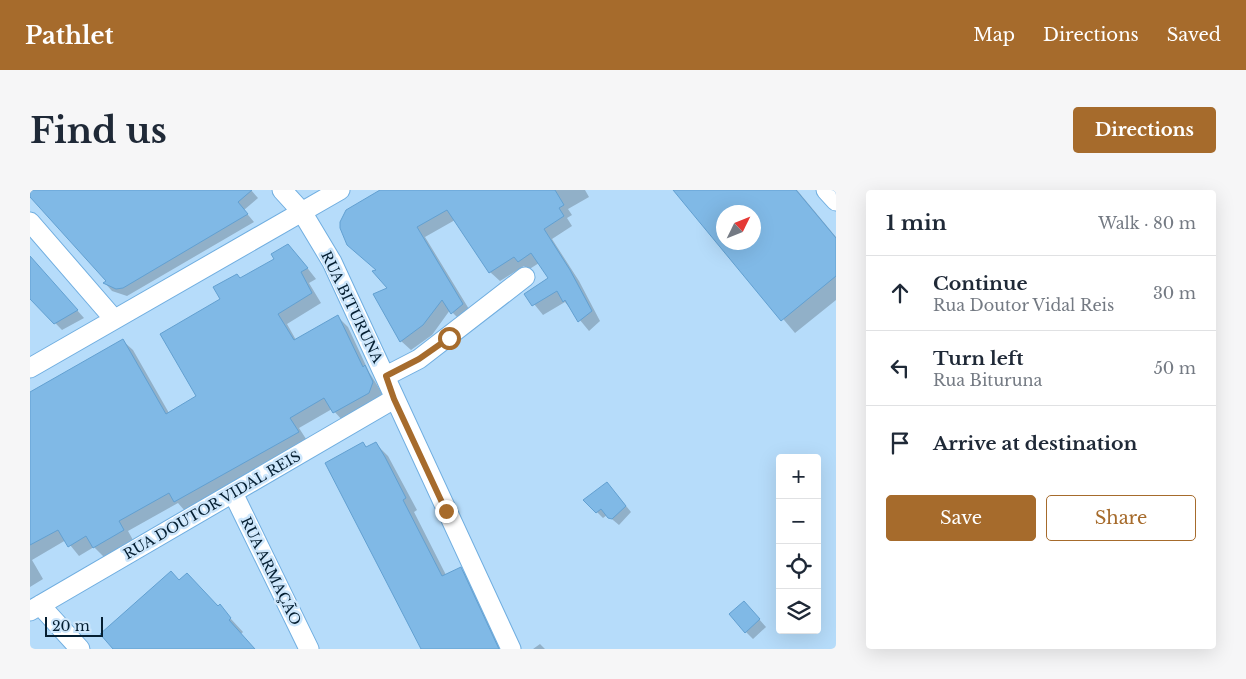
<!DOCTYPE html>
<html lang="en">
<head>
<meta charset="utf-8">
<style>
	:root { --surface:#fff; --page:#f6f6f7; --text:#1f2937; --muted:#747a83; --line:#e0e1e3; --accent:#a66b2c }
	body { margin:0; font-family:"Libre Baskerville",serif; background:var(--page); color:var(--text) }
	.controls { position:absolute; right:15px; bottom:15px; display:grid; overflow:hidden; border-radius:5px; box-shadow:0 5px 20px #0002 }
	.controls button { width:45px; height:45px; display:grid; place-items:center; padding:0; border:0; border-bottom:1px solid var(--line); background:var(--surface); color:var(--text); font:25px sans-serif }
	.compass { position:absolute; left:686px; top:15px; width:45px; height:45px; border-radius:50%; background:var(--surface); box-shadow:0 5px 20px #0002; rotate:47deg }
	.scale { position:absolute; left:15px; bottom:12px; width:58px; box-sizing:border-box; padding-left:5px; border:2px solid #051f32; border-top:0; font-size:14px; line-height:18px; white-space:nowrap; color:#051f32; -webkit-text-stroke:4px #cee7fc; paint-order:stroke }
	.stop { position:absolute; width:15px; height:15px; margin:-11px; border:4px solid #a66b2c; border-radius:50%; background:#fff }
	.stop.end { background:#a66b2c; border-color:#fff; box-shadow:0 1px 5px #0008 }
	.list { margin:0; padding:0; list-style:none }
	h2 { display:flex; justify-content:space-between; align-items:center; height:65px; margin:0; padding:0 20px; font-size:21px }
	h2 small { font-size:16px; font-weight:400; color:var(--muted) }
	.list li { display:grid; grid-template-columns:32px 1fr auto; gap:15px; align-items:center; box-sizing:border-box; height:75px; padding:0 20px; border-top:1px solid var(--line) }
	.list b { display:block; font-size:19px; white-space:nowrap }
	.list p { margin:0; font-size:16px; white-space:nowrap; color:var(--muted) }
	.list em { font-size:16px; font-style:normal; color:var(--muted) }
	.actions { display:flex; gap:10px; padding:15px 20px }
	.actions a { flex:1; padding:11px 0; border:1px solid var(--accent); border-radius:5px; text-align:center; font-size:18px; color:var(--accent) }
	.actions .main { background:var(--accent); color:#fff }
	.icon { flex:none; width:28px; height:28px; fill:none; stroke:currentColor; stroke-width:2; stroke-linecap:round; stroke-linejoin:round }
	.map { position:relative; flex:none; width:806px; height:459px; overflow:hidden; border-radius:5px }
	header { display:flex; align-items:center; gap:30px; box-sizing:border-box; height:70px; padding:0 25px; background:var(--accent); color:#fff }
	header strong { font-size:24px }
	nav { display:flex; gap:28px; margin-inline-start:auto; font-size:18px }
	.intro { display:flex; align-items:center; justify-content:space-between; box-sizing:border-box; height:120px; padding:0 30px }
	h1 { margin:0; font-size:35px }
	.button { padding:12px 22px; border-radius:5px; background:var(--accent); color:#fff; font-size:18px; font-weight:700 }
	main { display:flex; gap:30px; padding:0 30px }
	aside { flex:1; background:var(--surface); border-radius:5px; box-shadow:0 5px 20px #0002 }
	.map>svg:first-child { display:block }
	.shadow { fill:#0003; fill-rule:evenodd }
	.building { fill:#80b9e6; stroke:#62a0d1; fill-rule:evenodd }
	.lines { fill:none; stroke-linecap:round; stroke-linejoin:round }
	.minor-casing { stroke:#70aee0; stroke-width:21 }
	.minor { stroke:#fff; stroke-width:19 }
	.route { stroke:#a66b2c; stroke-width:6 }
	.labels { text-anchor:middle; stroke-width:5; stroke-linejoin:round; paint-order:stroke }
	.street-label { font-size:14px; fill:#051f32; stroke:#cee7fc }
</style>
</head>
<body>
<header>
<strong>Pathlet</strong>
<nav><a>Map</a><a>Directions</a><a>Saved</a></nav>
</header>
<div class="intro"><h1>Find us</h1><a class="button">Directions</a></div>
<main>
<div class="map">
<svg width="806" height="459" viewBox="0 0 806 459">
	<rect width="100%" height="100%" fill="#b6dcfa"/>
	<path class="shadow" d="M0 0H221L228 8 214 20 224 32 97 106 82 101 75 93 77 90 0 5Z
		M353 0H555L559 7 538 19 542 25 537 28 542 36 522 49 549 91 570 131 559 141 535 112 513 125 496 104 520 89 509 73 498 80 494 76 470 91 460 82 425 30 395 47 442 124 432 132 420 120 402 145 381 160 371 151 359 99 317 21Z
		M645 0H767L806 47V110L765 143ZM694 22H724V52H694Z
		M268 66 286 89 279 93 291 113 257 134 266 150 308 127 318 137 339 182 352 203 349 213 314 232 302 219 269 238 278 252 155 321 148 313 98 341 103 350 74 367 64 357 49 366 36 350 2 370 13 389 0 397V204L93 151 103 160 139 223 167 207 192 109 211 89Z
		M0 67 54 128 32 140 0 107Z
		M333 253 337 258 345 253 358 266 387 320 384 322 416 385 430 378 442 390 475 459H392L297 274Z
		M583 300 601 322 589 335 577 325 573 328 555 310Z
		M150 391 189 416 213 442 211 444 224 459H85L72 444Z
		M721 420 736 437 723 449 716 442Z
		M510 454 515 459H503Z"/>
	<path class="building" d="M0 0H222L208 12 218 24 93 98 86 99 73 93 76 91 0 7Z
		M350 0H525L534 15 529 18 534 26 514 39 540 80 562 121 548 132 535 110 533 112 527 101 502 116 494 104 518 88 501 63 488 72 484 67 459 83 417 20 387 37 433 114 421 124 412 110 393 135 370 152 343 104 357 98 342 81 346 80 317 55 310 38V32L316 20Z
		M643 0H766L806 48V86L751 131ZM694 22H724V52H694Z
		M258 54 278 78 271 82 282 103 248 124 264 150 308 125 333 177 335 175 343 192 339 203 303 223 294 208 260 228 269 242 144 312 139 303 89 331 94 340 63 358 56 346 38 357 28 340 0 355V202L93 149 136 224 166 206 130 144 190 109 183 97 207 84 210 88 244 69 241 64Z
		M0 66 48 120 24 134 0 109Z
		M333 252 336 257 346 252 355 267 376 308 373 310 412 386 431 377 469 459H391L295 273Z
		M577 292 596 316 582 329 578 328 571 319 566 323 553 310Z
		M141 381 149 390 157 383 188 416 190 414 201 428 199 430 225 459H83L70 444Z
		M714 411 730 429 715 443 699 424Z"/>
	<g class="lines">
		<defs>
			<path id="minor" d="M252 0 272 22 302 72 481 459
				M796 0 806 11
				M0 32 84 129
				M0 178 310 0
				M356 186 389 169 495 87
				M203 303 279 459
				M10 415 50 459
				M0 421 364 209"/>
		</defs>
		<use href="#minor" class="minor-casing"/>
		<use href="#minor" class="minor"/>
	</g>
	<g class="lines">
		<path class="route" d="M416 321 364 209 356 186 389 169 419 148"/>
	</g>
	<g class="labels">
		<g class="street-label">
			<text transform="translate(322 117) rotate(64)" y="5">RUA BITURUNA</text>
			<text transform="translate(182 315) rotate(-30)" y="5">RUA DOUTOR VIDAL REIS</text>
			<text transform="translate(241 381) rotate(64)" y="5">RUA ARMAÇÃO</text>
		</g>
	</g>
</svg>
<div class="controls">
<button>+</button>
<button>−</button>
<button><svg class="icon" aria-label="locate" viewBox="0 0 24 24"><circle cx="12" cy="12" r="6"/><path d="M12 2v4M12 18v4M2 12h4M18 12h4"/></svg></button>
<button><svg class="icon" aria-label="layers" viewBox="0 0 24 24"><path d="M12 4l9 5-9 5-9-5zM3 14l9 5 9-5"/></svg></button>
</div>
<svg class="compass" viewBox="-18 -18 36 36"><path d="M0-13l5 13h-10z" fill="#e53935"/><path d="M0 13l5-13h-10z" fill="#747a83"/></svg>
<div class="scale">20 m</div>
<div class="stop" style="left:419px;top:148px"></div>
<div class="stop end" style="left:416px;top:321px"></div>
</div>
<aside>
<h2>1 min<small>Walk · 80 m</small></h2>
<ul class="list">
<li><svg class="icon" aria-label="ahead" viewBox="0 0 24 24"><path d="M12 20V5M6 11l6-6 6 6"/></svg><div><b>Continue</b><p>Rua Doutor Vidal Reis</p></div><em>30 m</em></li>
<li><svg class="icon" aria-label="left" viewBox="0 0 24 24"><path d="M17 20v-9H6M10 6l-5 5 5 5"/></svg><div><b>Turn left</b><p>Rua Bituruna</p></div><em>50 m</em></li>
<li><svg class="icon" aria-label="arrive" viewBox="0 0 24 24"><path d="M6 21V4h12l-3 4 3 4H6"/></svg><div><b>Arrive at destination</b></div></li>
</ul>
<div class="actions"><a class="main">Save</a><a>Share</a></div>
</aside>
</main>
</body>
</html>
